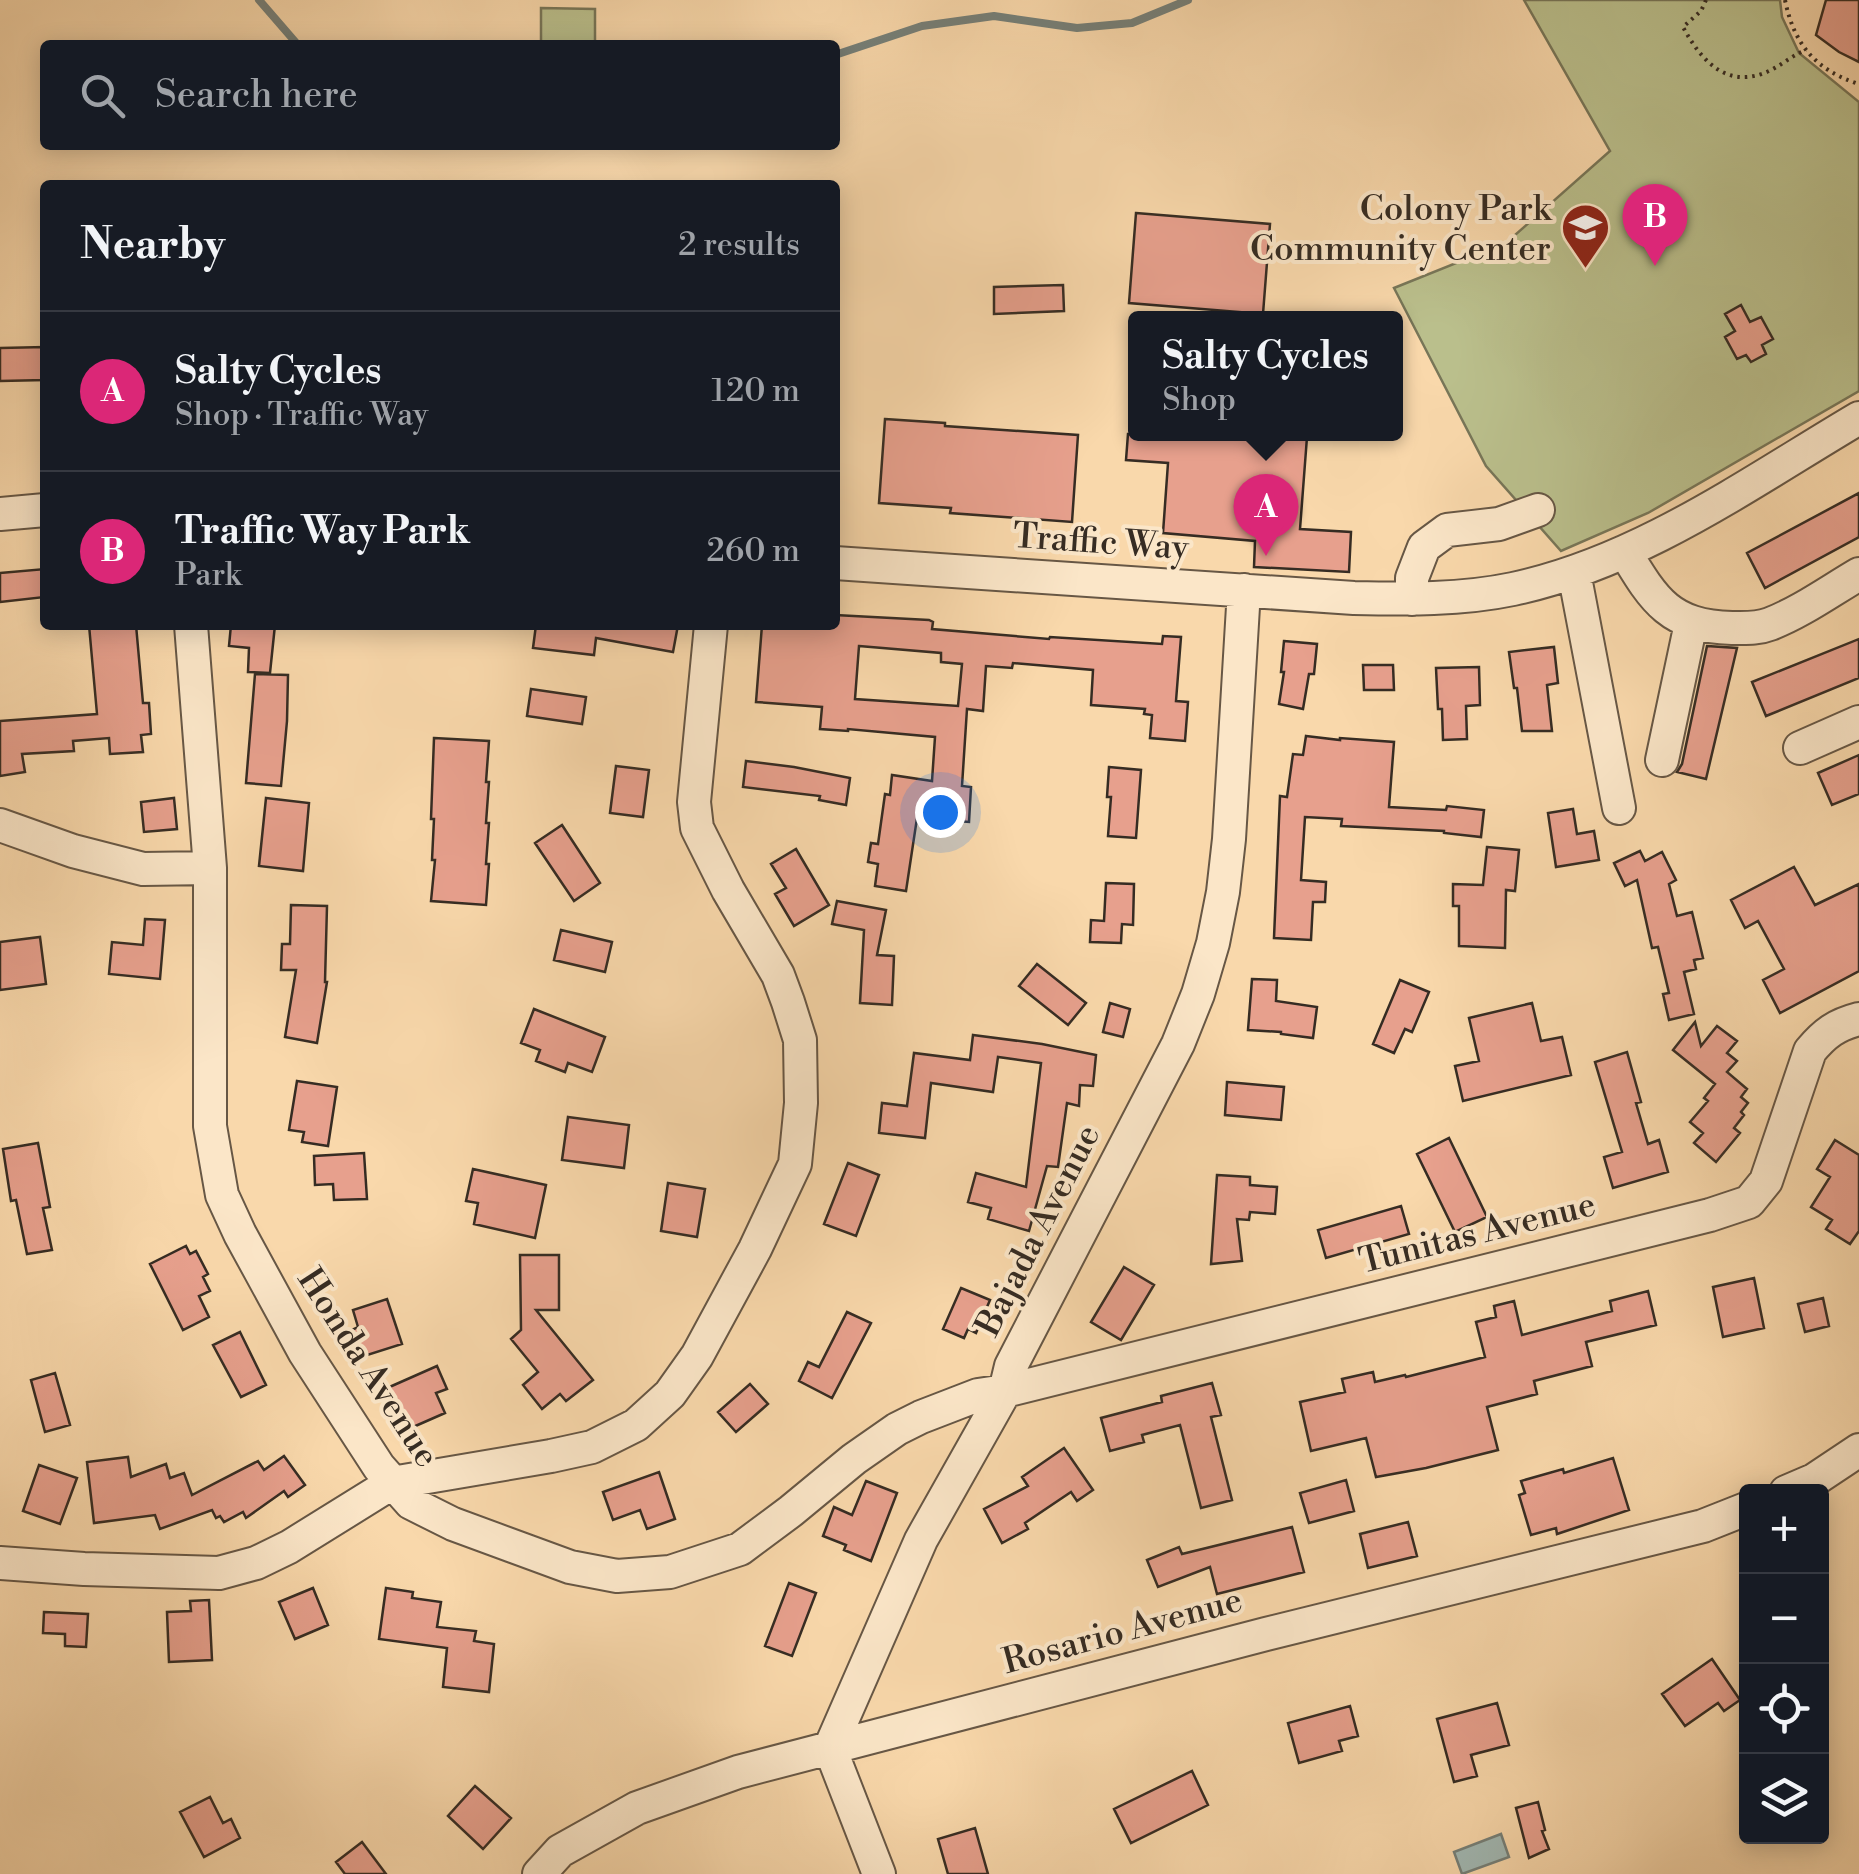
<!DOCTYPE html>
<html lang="en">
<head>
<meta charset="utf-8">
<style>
	:root { --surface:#171b24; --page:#20242c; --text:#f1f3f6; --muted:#9ea1a6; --line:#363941; --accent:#db2777 }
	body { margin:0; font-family:"Libre Bodoni",serif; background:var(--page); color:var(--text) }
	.controls { position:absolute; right:30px; bottom:30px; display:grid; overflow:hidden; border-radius:10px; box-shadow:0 5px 25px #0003 }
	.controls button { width:90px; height:90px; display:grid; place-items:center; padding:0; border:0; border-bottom:2px solid var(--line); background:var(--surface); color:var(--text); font:50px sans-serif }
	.you { position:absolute; left:940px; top:812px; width:35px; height:35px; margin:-25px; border:8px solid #fff; border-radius:50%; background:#1a73e8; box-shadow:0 0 0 15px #1a73e833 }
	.badge { display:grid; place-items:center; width:65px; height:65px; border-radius:50%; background:var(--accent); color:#fff; font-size:32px; font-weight:700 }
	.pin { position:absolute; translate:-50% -82px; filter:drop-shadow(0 2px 5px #0008) }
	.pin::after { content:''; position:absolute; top:52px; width:35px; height:30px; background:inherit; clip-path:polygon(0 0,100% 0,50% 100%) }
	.popup { position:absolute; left:1128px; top:311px; width:275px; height:130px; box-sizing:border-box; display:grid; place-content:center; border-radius:10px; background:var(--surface); filter:drop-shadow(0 2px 8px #0005); font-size:32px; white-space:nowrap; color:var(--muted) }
	.popup b { font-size:38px; color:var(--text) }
	.popup::after { content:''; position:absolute; left:50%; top:100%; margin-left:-20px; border:20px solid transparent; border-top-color:var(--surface) }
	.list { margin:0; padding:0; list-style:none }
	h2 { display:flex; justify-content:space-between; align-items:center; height:130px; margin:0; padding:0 40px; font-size:42px }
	h2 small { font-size:32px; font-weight:400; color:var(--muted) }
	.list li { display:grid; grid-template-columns:65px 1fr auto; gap:30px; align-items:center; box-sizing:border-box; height:160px; padding:0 40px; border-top:2px solid var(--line) }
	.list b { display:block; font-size:38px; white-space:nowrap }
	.list p { margin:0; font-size:32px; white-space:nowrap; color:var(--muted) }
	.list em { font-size:32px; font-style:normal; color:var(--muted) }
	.icon { flex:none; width:55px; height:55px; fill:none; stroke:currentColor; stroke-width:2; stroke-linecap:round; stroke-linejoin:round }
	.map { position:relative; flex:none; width:1859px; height:1874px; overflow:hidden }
	.search { position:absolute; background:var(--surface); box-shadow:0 5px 25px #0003; left:40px; top:40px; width:800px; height:110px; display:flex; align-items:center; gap:25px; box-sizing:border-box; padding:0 35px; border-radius:10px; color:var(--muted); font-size:38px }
	.panel { position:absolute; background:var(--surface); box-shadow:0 5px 25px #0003; left:40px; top:180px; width:800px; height:450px; border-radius:10px }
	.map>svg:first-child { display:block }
	.green { fill:#babf8c; stroke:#787658; stroke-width:2.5 }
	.water { fill:#a1b8b3; stroke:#768079; stroke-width:2.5 }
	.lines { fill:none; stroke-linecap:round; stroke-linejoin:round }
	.stream { stroke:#768079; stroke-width:8 }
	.building { fill:#e7a08d; stroke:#362c23; stroke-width:2.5; fill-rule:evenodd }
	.minor-casing { stroke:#675745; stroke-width:36 }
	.path { stroke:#362c23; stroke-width:4; stroke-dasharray:2.5 5; stroke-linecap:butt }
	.minor { stroke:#fbe6c8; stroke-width:32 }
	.labels { text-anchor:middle; stroke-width:8; stroke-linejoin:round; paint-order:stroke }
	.poi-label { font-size:35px; fill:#362c23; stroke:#fbe6c8; text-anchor:end }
	.street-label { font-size:35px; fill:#362c23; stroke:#fbe6c8 }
</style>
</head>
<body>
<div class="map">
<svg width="1859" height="1874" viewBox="0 0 1859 1874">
	<rect width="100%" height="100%" fill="#f9d8ab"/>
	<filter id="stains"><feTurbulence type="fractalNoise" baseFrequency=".002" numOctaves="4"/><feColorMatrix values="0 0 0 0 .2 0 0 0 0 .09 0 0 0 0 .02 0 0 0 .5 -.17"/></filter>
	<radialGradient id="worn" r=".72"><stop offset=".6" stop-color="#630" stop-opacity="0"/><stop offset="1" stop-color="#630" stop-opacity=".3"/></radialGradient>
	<path class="green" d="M1524 0H1780L1782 17 1799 53 1859 102V391L1648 513 1561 551 1486 466 1394 288 1506 243 1610 151Z
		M541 8 595 9V45H541Z"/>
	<path class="water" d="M1501 1834 1509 1857 1462 1874 1454 1852Z"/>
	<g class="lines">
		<path class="stream" d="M259 0 298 45
			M835 55 922 26 994 16 1077 28 1132 23 1188 0"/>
	</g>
	<path class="building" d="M1826 0H1859V62L1839 52 1816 35Z
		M1136 213 1270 224 1263 314 1129 303Z
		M1063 285 1064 311 994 314V287Z
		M1741 305 1750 322 1761 317 1773 339 1762 345 1766 354 1751 362 1746 355 1737 359 1725 337 1735 331 1725 314Z
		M45 347V380L0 381V348Z
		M885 419 945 423V426L1078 435 1072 522 950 513 951 508 879 503Z
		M1128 434H1255L1307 437 1300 529 1351 532 1349 572 1254 567 1255 541 1163 533 1168 463 1126 460Z
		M1859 493V537L1765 588 1747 553Z
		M45 569V597L0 602V573Z
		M835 615 929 620 933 622 932 629 1049 639 1050 637 1162 644 1163 636 1181 637 1176 701 1188 702 1185 741 1150 738 1152 715 1144 714 1145 709 1091 705 1093 670 1013 663 1012 668 986 666 983 711 967 709 962 786 971 787 969 822 917 818 906 891 875 886 878 864 868 862 871 843 878 844 885 794 890 795 892 775 932 781 935 737 848 729V731L820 729 822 707 756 702 762 625H835ZM859 646 941 653V662L962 664 958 706 855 699Z
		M89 625H136L143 703H149L151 734 141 735 143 752 110 754 109 738 73 741 74 751 22 754 25 772 0 776V721L97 714Z
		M231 625H275L270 673 248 672 249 648 229 646Z
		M536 625H678L673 652 596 638 594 655 533 648Z
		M1859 639V678L1766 716 1752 682Z
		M1284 641 1317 644 1314 674H1309L1303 709 1279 704 1284 672H1281Z
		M1707 646 1737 648 1706 779 1677 772 1682 764Z
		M1554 647 1558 683 1547 685 1552 731H1522L1517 688H1514L1509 652Z
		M1363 665H1393L1394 690H1364Z
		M1479 667 1480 705 1466 706 1467 739 1443 740 1442 709H1438L1436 668Z
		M255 674 288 675 287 721 281 786 246 783Z
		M531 689 586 697 582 724 527 716Z
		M1306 736 1340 740V738L1394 742 1389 807 1446 810 1447 806 1484 810 1481 837 1444 833V831L1341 826 1342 819 1305 817 1301 880 1326 882 1325 902H1313L1311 940 1274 938 1280 796 1287 797 1293 754 1303 755Z
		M434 738 489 741 486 782H489L486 823H489L486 864H489L486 905 431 901 435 860H432L434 819H431Z
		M1859 755V794L1832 805 1818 773Z
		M746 761 794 767 850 778 846 805 819 800 820 796 743 787Z
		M616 766 649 770 643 817 610 813Z
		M1109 767 1141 770 1136 838 1108 836 1111 797H1107Z
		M174 798 177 829 144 832 141 802Z
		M266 798 309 803 303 871 259 866Z
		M1573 809 1577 834 1594 831 1599 860 1556 867 1548 813Z
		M562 825 600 883 574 901 535 843Z
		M1487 847 1519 850 1515 891 1506 890 1505 948 1459 946V906H1453V884L1483 885Z
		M796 849 829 905 794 926 775 894 786 888 771 864Z
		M1640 851 1645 861 1662 852 1676 880 1669 884 1677 916 1692 912 1703 958 1694 960 1696 969 1684 972 1694 1014 1669 1020 1663 994 1669 993 1658 947 1652 948 1637 880 1625 886 1614 863Z
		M1794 867 1815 905 1859 884V971L1780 1013 1763 980 1784 969 1758 921 1745 928 1731 900Z
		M1106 883 1134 884 1133 925 1122 924 1121 943 1090 942 1091 920 1104 921Z
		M837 901 886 910 877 955 894 956 892 1005 860 1003 864 930 832 924Z
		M291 905 327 906 325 982H327L317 1043 285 1037 296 970H281L282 944H290Z
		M145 919 165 920 160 979 109 974 112 942 143 945Z
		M561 930 612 942 605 972 554 960Z
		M40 937 46 984 0 990V942Z
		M1037 964 1086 1003 1068 1025 1019 986Z
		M1252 979 1277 980 1276 1001 1317 1007 1313 1038 1281 1034V1032L1248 1030Z
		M1400 980 1429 992 1412 1032 1405 1029 1394 1053 1373 1044Z
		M1110 1003 1130 1009 1123 1037 1103 1032Z
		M1532 1003 1541 1041 1562 1037 1571 1075 1463 1101 1455 1066 1479 1061 1469 1018Z
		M534 1009 605 1037 592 1072 568 1063 565 1072 536 1061 540 1050 521 1043Z
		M1695 1022 1701 1046 1717 1026 1737 1041 1727 1053 1737 1061 1727 1072 1747 1089 1741 1097 1748 1103 1741 1112 1744 1115 1734 1128 1740 1133 1716 1162 1694 1143 1703 1133 1690 1122 1708 1101 1704 1098 1715 1084 1673 1050Z
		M973 1035 1042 1044 1096 1055 1093 1086 1080 1085 1079 1106 1067 1103 1058 1167 1047 1166 1029 1231 988 1219 991 1208 968 1202 976 1173 1026 1187 1041 1063 998 1057 993 1092 931 1083 925 1138 879 1133 882 1103 907 1106 914 1053 970 1060Z
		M1627 1052 1641 1102 1636 1103 1648 1144 1659 1140 1668 1172 1613 1188 1604 1157 1622 1152 1595 1062Z
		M297 1081 337 1087 328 1146 302 1142 304 1132 289 1130Z
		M1227 1082 1284 1087 1281 1120 1225 1115Z
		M568 1117 629 1125 624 1168 562 1160Z
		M1449 1138 1487 1217 1455 1232 1417 1154Z
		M1835 1140 1859 1155V1231L1850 1244 1826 1229 1832 1220 1811 1207 1830 1177 1817 1169Z
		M38 1143 50 1207 43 1208 52 1250 27 1254 16 1200 11 1201 3 1149Z
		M364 1153 367 1199 334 1200 333 1184 315 1185 314 1156Z
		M848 1163 879 1175 856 1236 824 1224Z
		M473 1169 546 1185 535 1238 474 1224 478 1203 466 1201Z
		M1217 1175 1250 1177V1185L1277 1187 1275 1214 1250 1212 1249 1220 1237 1219 1242 1261 1211 1264Z
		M668 1183 705 1189 697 1237 661 1231Z
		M1401 1206 1409 1234 1326 1258 1318 1230Z
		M186 1246 190 1254 196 1251 208 1274 203 1277 210 1291 199 1296 209 1317 183 1330 150 1264Z
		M520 1255H559V1310H536L593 1380 566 1401 560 1394 542 1409 523 1385 538 1372 511 1339 521 1330Z
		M1124 1267 1154 1285 1121 1340 1091 1322Z
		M1754 1278 1764 1328 1723 1337 1713 1287Z
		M961 1288 990 1300 976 1333 968 1329 964 1338 943 1329Z
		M1648 1291 1656 1325 1586 1342 1592 1366 1534 1381 1537 1394 1487 1407 1498 1450 1426 1468 1376 1477 1366 1438 1311 1451 1300 1402 1345 1392 1342 1379 1373 1372 1375 1382 1405 1375 1406 1377 1485 1357 1476 1322 1496 1317 1494 1306 1514 1301 1522 1335 1612 1311 1610 1301Z
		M1823 1298 1829 1326 1805 1332 1798 1304Z
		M387 1299 402 1344 361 1357 352 1330 358 1327 353 1310Z
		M847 1312 871 1323 832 1398 799 1381 808 1362 819 1367Z
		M240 1332 266 1385 241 1397 213 1345Z
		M437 1366 447 1389 436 1393 445 1413 404 1431 385 1389Z
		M55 1373 70 1425 45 1432 31 1380Z
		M1212 1383 1221 1415 1211 1417 1232 1500 1201 1508 1180 1425 1142 1435 1144 1442 1110 1451 1101 1418 1162 1402 1161 1396Z
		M750 1384 768 1404 736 1432 718 1412Z
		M1064 1448 1093 1490 1077 1501 1071 1492 1025 1523 1028 1529 1002 1543 984 1509 1028 1486 1022 1477Z
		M284 1456 305 1485 288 1497 284 1491 246 1518 243 1512 224 1522 220 1516 216 1518 212 1510 160 1529 155 1515 94 1523 87 1462 128 1457 131 1477 166 1464 170 1478 184 1473 192 1495 258 1461 264 1470Z
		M1613 1458 1629 1510 1557 1534 1556 1528 1531 1535 1519 1495 1525 1493 1521 1481 1563 1469 1564 1473Z
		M39 1465 77 1478 60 1524 23 1511Z
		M659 1472 675 1519 647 1529 640 1510 613 1520 603 1492Z
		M1346 1480 1354 1511 1309 1523 1300 1493Z
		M866 1481 897 1493 871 1561 844 1550 846 1545 823 1536 834 1507 852 1515Z
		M1408 1522 1417 1556 1368 1568 1360 1534Z
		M1292 1527 1304 1572 1217 1594 1210 1567 1158 1587 1147 1560 1179 1547 1182 1554Z
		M789 1583 816 1593 792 1656 765 1646Z
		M313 1588 328 1625 295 1639 279 1602Z
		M386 1588 413 1592 412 1598 441 1602 437 1627 476 1631 474 1641 494 1644 489 1692 443 1687 447 1648 379 1639Z
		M209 1600 212 1660 169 1662 167 1612 191 1611 190 1601Z
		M44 1612 88 1614 86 1647 65 1646V1634L43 1633Z
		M1712 1659 1740 1700 1724 1711 1718 1703 1685 1726 1662 1694Z
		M1497 1703 1509 1745 1471 1755 1477 1776 1454 1782 1437 1719Z
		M1350 1706 1358 1736 1339 1741 1342 1751 1299 1763 1288 1723Z
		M1192 1771 1208 1805 1131 1843 1114 1809Z
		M475 1786 511 1818 483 1849 448 1816Z
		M210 1797 223 1823 231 1819 240 1838 204 1857 180 1812Z
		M1538 1802 1545 1830 1542 1831 1549 1849 1529 1858 1516 1808Z
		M975 1828 988 1874H948L938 1839Z
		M362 1842 386 1874H345L336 1862Z"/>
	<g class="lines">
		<defs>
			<path id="minor" d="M0 514 45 510
				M1625 552C1655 602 1670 626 1732 628 1746 628 1757 629 1770 624 1801 612 1830 591 1859 574
				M835 563 1354 598C1406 599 1461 600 1513 589 1640 562 1749 483 1859 418
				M1574 572 1619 808
				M1412 599V578L1424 547 1447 530 1499 524 1538 510
				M191 625 210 868V1126L222 1195 240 1234 305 1353 379 1467 411 1503 453 1524 570 1567 617 1576 670 1572 740 1549 791 1511 854 1459 897 1429 921 1417 978 1395 1005 1391 1710 1215 1749 1202 1766 1181 1810 1051C1825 1033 1836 1025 1859 1019
				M1800 748 1859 722
				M1662 760 1691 623
				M0 825 73 851 143 869 210 868
				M1786 1492 1814 1480 1859 1450
				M0 1563 84 1569 219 1573 256 1563 289 1547 392 1483 551 1456 592 1447 636 1425 670 1394 697 1356 755 1249 795 1164 801 1103 800 1040 788 1002 778 975 728 890 697 828 694 802 711 625
				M539 1874 560 1851 637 1808 738 1772 1266 1634 1703 1526 1746 1509
				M879 1874 830 1748 921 1540 1005 1391 1011 1366 1178 1044 1198 994 1213 943 1223 892 1229 839 1244 590"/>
		</defs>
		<use href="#minor" class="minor-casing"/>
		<path class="path" d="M1706 0 1701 11 1683 27C1702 62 1728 91 1771 70 1783 64 1793 55 1806 50
			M1785 0C1794 44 1815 70 1859 84"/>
		<use href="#minor" class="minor"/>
	</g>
	<defs>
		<symbol id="school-pin" viewBox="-11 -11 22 30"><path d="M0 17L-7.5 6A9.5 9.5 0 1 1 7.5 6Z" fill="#8f2418" stroke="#fbe6c8"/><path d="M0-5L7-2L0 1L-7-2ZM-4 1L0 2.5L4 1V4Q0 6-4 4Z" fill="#fff"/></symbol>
	</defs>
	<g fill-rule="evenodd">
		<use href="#school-pin" x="1558" y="200" width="55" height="75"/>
	</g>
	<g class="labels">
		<g class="poi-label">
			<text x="1551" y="220">Colony Park<tspan x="1551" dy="40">Community Center</tspan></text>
		</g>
		<g class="street-label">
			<text transform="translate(1101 541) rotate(4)" y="12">Traffic Way</text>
			<text transform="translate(1037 1230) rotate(-63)" y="12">Bajada Avenue</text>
			<text transform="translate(1477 1232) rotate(-14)" y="12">Tunitas Avenue</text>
			<text transform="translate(369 1367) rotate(57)" y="12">Honda Avenue</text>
			<text transform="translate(1122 1630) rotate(-15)" y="12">Rosario Avenue</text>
		</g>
	</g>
	<rect width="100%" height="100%" filter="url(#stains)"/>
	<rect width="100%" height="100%" fill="url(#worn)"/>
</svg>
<div class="controls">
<button>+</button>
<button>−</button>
<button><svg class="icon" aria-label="locate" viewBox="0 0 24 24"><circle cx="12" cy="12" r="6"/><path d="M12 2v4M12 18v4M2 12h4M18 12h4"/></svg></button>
<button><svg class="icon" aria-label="layers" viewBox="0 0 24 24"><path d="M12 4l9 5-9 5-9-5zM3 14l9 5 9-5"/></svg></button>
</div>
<div class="you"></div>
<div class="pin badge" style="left:1266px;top:556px">A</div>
<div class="popup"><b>Salty Cycles</b>Shop</div>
<div class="pin badge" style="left:1655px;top:266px">B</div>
<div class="search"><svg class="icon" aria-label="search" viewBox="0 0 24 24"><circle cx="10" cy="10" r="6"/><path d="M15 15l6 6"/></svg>Search here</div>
<section class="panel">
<h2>Nearby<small>2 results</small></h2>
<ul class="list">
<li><span class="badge">A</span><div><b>Salty Cycles</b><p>Shop · Traffic Way</p></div><em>120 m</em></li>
<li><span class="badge">B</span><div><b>Traffic Way Park</b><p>Park</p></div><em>260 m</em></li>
</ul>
</section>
</div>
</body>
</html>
